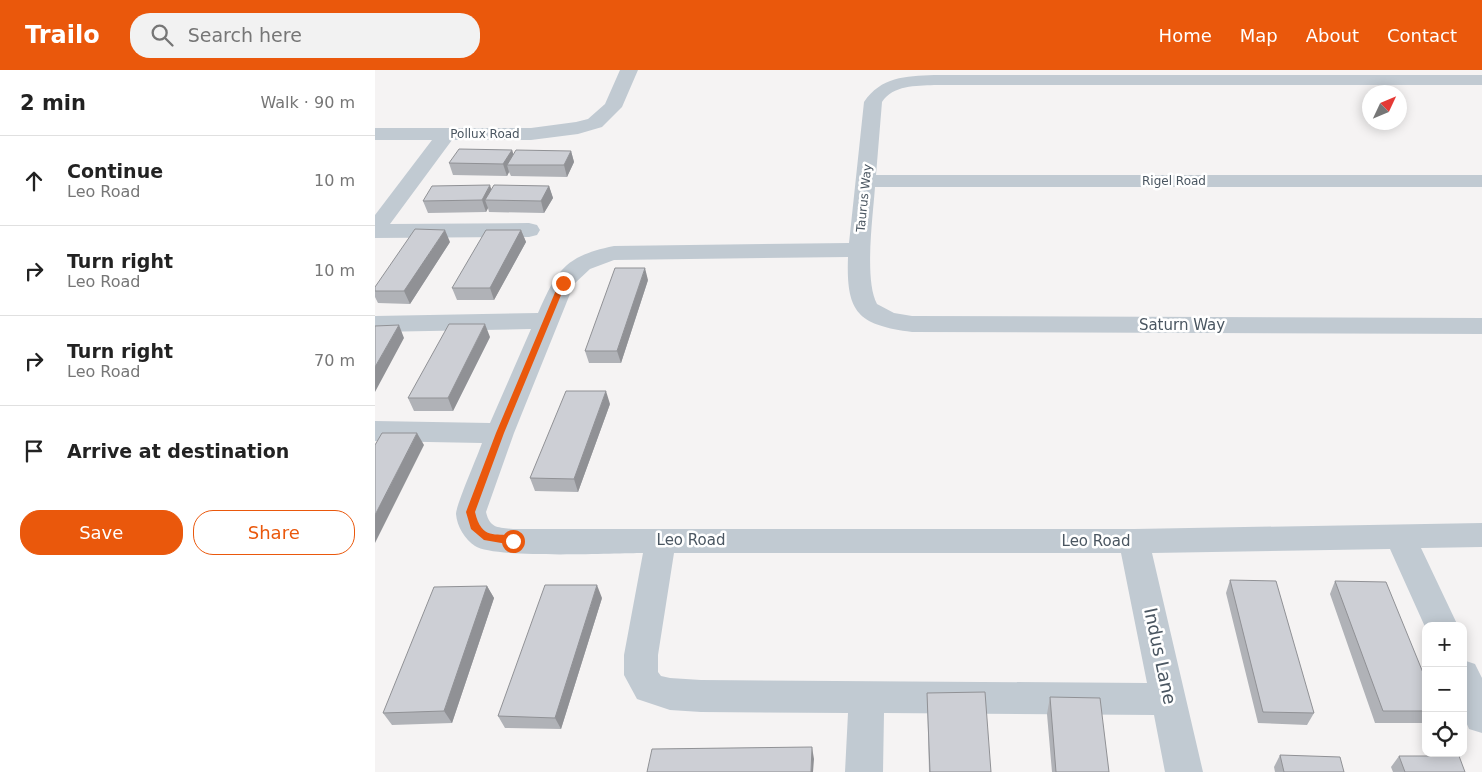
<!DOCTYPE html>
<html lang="en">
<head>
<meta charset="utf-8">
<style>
	:root { --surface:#fff; --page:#f2f2f2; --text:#222; --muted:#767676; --line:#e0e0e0; --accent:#ea580c }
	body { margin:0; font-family:"DejaVu Sans",sans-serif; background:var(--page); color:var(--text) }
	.controls { position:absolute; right:15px; bottom:15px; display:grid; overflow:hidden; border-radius:10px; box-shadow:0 2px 12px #0003 }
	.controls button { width:45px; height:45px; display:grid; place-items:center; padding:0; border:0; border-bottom:1px solid var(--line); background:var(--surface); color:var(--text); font:25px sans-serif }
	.compass { position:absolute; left:987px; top:15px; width:45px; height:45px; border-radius:50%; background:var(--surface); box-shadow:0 2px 12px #0003; rotate:46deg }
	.stop { position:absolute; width:15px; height:15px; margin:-11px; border:4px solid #ea580c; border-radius:50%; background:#fff }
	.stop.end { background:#ea580c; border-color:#fff; box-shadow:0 1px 5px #0008 }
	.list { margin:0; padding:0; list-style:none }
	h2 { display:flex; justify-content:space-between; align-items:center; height:65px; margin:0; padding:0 20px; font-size:21px }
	h2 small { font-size:16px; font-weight:400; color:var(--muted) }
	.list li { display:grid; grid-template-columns:32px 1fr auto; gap:15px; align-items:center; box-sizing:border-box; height:90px; padding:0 20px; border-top:1px solid var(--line) }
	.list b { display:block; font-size:19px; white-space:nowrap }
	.list p { margin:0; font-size:16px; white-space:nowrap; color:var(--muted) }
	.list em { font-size:16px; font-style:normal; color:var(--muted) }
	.actions { display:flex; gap:10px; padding:15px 20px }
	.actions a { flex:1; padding:11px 0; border:1px solid var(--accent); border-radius:20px; text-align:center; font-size:18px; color:var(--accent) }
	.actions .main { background:var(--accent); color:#fff }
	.icon { flex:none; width:28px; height:28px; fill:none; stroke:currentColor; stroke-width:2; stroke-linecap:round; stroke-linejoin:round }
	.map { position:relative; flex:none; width:1107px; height:702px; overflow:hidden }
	header { display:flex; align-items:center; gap:30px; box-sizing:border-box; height:70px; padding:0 25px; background:var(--accent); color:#fff }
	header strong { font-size:24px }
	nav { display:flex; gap:28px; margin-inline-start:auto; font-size:18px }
	.search { width:350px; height:45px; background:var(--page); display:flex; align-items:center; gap:12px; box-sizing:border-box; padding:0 18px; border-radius:20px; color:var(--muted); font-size:19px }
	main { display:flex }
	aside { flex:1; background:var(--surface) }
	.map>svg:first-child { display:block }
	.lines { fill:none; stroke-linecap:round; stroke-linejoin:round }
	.minor { fill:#c1cad2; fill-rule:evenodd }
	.wall { fill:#b0b2b7 }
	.shaded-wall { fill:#909195 }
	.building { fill:#cdcfd5; stroke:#909195 }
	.route { fill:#ea580c }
	.labels { text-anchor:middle; stroke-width:5; stroke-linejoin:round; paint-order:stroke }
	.far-street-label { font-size:12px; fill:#4a5661; stroke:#fff }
	.street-label { font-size:15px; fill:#4a5661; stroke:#fff }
	.near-street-label { font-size:18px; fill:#4a5661; stroke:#fff }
</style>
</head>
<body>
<header>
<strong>Trailo</strong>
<div class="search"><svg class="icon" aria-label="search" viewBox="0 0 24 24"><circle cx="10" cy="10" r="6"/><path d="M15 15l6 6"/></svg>Search here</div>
<nav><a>Home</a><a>Map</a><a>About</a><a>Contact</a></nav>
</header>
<main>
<aside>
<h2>2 min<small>Walk · 90 m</small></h2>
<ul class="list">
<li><svg class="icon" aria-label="ahead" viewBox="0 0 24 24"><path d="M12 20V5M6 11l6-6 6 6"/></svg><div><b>Continue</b><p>Leo Road</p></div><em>10 m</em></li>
<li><svg class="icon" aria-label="right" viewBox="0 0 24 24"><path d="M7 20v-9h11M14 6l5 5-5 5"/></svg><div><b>Turn right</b><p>Leo Road</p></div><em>10 m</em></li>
<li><svg class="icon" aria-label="right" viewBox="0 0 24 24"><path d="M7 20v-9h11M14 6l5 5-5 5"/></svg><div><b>Turn right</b><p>Leo Road</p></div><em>70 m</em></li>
<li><svg class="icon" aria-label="arrive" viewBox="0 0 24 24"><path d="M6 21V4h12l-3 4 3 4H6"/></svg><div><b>Arrive at destination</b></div></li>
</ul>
<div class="actions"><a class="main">Save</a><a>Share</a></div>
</aside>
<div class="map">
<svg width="1107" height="702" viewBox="0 0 1107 702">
	<rect width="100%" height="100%" fill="#f5f3f3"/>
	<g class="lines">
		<path class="minor" d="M245 0H263L247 37 227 57 203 64 156 70H77L15 154 154 153 162 155 165 160 162 165 154 167 0 168V145L57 70H0V58H156L201 52 213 49 230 34Z
			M559 5H1107V15H559C541 16 518 15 507 32L501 105H1107V117H500C498 146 489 210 502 234L519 243 537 246 1107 248V264L537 262C482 255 471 242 473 187L239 190 215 199 199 214 139 363 111 442C115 459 123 457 138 459H759L1107 453V477L1046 478 1083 556H1051V559L1015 479 777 483 828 702H790L779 645 509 643 508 702H470L473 643 326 642 295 640 262 629 249 605V585L268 483C239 483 120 489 100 476 90 469 82 457 81 444 81 435 103 385 107 373L0 371V351L115 353 156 259 0 262V246L163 243C182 200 190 186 239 176L474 173 489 32C506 7 530 6 559 5ZM299 483H746L772 613 326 610 295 608 286 606 283 602V585Z
			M1088 590 1100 594 1107 608V663L1094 659 1088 645Z"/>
	</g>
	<path class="wall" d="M137 80 138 84 196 81 199 92 192 107 136 106 134 102 132 106 78 105 74 93Z
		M174 116 178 128 169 143 114 142 113 138 111 142 53 143 48 131 116 120Z
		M146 160 151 172 119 230H82L77 218Z
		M75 172 35 234 3 233 0 227V217Z
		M273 210 246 293H214L210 281Z
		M115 267 78 341H39L33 328Z
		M235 334 203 422 160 421 155 408Z
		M855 510 939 643 932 655 883 653 851 523Z
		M960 511 1051 610V653H1000L955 524Z
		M112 516 119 528 77 653 17 655 8 643Z
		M227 528 186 659 130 658 123 646Z
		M552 623 616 702H554Z
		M675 627 734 702H677L672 644Z
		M905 685 969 702H900L899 697Z
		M1024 686 1090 702H1018L1016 697Z"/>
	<path class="shaded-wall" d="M137 80 141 92 132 95 134 102 132 106 128 94Z
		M196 81 199 92 192 107 189 95Z
		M115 115 119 127 110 130 113 138 111 142 107 130Z
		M174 116 178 128 169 143 166 131Z
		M70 160 75 172 35 234 29 221Z
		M146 160 151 172 119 230 115 218Z
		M270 198 273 210 246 293 242 281Z
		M110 254 115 267 78 341 73 328Z
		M24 255 29 268 0 322V297Z
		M231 321 235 334 203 422 199 409Z
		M42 363 49 375 0 473V445Z
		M222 515 227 528 186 659 180 648Z
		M112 516 119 528 77 653 69 641Z
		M437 677 439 689 438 702H436Z"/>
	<path class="building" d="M84 79 137 80 128 94 74 93Z
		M141 80 196 81 189 95H132Z
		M115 115 107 130 48 131 57 116Z
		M119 115 174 116 166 131 110 130Z
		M40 159 70 160 29 221H0V217Z
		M111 160H146L115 218H77Z
		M240 198H270L242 281H210Z
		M74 254H110L73 328H33Z
		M24 255 0 297V256Z
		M191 321H231L199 409 155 408Z
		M7 363H42L0 445V375Z
		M855 510 901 511 939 643 888 642Z
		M960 511 1011 512 1051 610V641H1008Z
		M170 515H222L180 648 123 646Z
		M112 516 69 641 8 643 59 517Z
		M610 622 616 702H555L552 623Z
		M675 627 725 628 734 702H681Z
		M437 677 436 702H272L277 679Z
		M905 685 965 687 969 702H909Z
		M1024 686H1084L1090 702H1030Z"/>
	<path class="route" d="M188 211 191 213 129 363 100 442C108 478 130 456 143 471L138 475 109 470 96 459 91 442 121 363 184 213Z"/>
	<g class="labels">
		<g class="far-street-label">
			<text x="110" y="68">Pollux Road</text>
			<text x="799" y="115">Rigel Road</text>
			<text transform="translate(489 128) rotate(-84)" y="4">Taurus Way</text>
		</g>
		<g class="street-label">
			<text x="807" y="260">Saturn Way</text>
			<text x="316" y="475">Leo Road</text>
			<text x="721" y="476">Leo Road</text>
		</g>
		<g class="near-street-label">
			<text transform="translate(785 586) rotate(78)" y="6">Indus Lane</text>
		</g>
	</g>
</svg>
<div class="controls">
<button>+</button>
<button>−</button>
<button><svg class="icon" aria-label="locate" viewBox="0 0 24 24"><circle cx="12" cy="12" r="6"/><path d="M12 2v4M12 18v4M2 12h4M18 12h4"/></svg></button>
</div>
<svg class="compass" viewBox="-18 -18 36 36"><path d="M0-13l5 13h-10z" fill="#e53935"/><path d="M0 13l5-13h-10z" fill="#767676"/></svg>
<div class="stop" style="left:138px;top:471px"></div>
<div class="stop end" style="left:188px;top:213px"></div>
</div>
</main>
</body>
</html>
